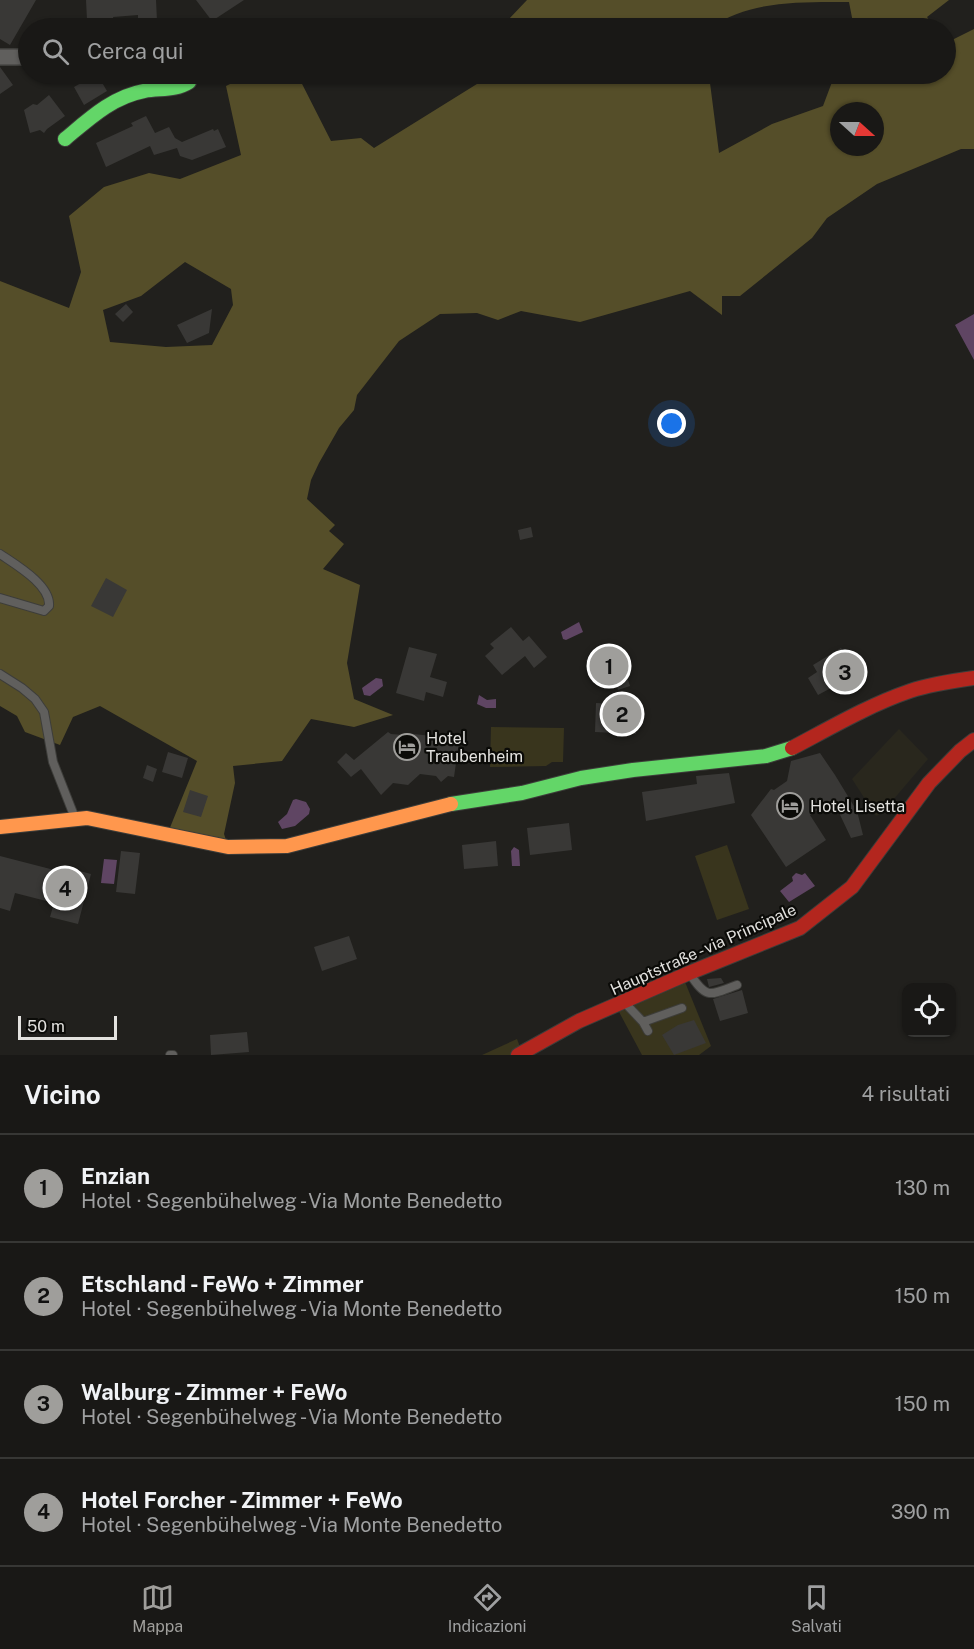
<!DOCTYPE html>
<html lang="it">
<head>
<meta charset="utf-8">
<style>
	:root { --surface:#191816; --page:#262523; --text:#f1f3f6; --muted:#9fa0a1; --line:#373735; --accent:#9f9e9b }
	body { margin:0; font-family:"Public Sans",sans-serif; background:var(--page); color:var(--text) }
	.controls { position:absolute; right:18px; bottom:18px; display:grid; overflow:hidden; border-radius:12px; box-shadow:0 2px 4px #0004 }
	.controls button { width:54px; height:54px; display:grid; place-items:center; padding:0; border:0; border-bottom:2px solid var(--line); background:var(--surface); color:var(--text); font:30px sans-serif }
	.compass { position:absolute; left:830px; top:102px; width:54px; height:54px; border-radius:50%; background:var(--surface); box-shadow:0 2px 4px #0004; rotate:111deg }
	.scale { position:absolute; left:18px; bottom:15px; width:99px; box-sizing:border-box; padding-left:6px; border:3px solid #e3e2df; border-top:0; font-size:16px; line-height:21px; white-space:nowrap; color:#e3e2df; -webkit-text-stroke:4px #0b0b08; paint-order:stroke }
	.you { position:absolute; left:672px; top:424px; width:21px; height:21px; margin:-15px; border:4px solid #fff; border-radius:50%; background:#1a73e8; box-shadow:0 0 0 9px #1a73e833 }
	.badge { display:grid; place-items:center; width:39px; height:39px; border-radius:50%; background:var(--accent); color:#111; font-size:20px; font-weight:700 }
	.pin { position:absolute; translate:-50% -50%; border:3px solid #fff; box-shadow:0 2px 6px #0006 }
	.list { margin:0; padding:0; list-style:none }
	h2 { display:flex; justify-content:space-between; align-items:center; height:78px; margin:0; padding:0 24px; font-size:26px }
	h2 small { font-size:20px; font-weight:400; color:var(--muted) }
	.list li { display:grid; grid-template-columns:39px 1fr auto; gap:18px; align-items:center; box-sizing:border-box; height:108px; padding:0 24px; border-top:2px solid var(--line) }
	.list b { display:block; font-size:22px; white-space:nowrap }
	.list p { margin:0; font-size:20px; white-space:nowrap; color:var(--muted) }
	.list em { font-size:20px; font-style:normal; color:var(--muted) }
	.icon { flex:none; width:33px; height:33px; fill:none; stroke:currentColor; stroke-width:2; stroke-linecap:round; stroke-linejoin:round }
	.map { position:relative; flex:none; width:974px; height:1055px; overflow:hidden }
	.search { position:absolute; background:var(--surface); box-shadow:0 2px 4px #0004; left:18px; right:18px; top:18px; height:66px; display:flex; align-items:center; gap:15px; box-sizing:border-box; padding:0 21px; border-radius:33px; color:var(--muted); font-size:22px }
	.sheet { height:510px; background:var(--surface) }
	nav { display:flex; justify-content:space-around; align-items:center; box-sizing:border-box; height:84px; border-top:2px solid var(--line); background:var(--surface); font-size:16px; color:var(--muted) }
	nav a { display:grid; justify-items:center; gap:3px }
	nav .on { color:var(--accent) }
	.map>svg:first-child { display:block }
	.built { fill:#29271d }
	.green { fill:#39351d }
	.forest { fill:#554e29; fill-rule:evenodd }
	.water { fill:#5f4563 }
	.building { fill:#393836 }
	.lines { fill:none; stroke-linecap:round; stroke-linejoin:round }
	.lane-casing { stroke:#3d3d3a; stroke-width:10 }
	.street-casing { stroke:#3d3d3a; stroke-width:18 }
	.fast-casing { stroke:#3d3d3a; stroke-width:16 }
	.slow-casing { stroke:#3d3d3a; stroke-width:16 }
	.jam-casing { stroke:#3d3d3a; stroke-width:16 }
	.lane { stroke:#605f5d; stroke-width:8 }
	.street { stroke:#605f5d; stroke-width:15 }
	.fast { stroke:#63d668; stroke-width:14 }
	.slow { stroke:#ff974d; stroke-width:14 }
	.jam { stroke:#b3261e; stroke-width:14 }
	.labels { text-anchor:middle; stroke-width:4.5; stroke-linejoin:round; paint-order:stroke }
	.poi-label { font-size:16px; fill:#e3e2df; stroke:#0b0b08; text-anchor:start }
	.street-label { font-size:16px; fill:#e3e2df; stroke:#0b0b08 }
</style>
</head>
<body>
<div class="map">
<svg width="974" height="1055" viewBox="0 0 974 1055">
	<rect width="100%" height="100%" fill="#21201d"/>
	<path class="built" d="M899 729 928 759 881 814 876 816 852 779Z"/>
	<path class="green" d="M491 727 564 728 563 762H552L546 766 490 767Z
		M727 845 749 909 717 920 695 856Z
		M685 982 711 1046 699 1055H642L618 1010Z
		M517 1039 520 1047 518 1055H482Z"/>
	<path class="forest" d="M527 0H949L927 17 935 28H854L849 2C800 2 751 0 710 28H506L507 21Z
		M974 29V149H961L877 184 827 218 812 238 740 296H722V315L690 291 580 322 521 311 498 320 477 313 440 314 399 341 357 395 354 410 339 428 319 463 311 480 307 499 335 525 329 531 344 544 323 569 360 585 347 663 354 699 393 715 354 727 311 719 282 761 233 766 235 783 224 834 226 840 169 830 197 761 100 706 73 717 60 745 25 732 17 716 0 706V281L69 308 81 272 69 216 104 187 149 173 180 179 241 155 226 86 250 74H297L331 141 361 138 374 148 493 74H706L710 83 719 153 772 124 823 106 835 74H946V43ZM839 111H875V147H839ZM185 262 231 289 233 305 212 345 166 347 110 342 103 310 141 296Z"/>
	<path class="water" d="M974 314V360L955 325Z
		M579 622 583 632 566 640 563 639 561 632Z
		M376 678 382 679 383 686 370 696 364 695 362 688Z
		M479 695 487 700 496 699V708H486L477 704Z
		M296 799 306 802 310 809 309 814 295 826 282 829 278 822 287 814 293 800Z
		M514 847 519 850 520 866H512L511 851Z
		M104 859 117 860 114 884 101 883Z
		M796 873 802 875 805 873 815 886 789 902 780 891 793 881 792 877Z"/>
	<path class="building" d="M0 0H36L10 45 0 39Z
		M86 0H156L157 21 138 22V15L113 17 114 21 103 22V18L87 20Z
		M196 0H244L212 21Z
		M0 67 13 85 0 94Z
		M97 74 107 91 84 105 74 87Z
		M49 95 65 116 47 129 44 133 40 130 30 133 24 110 33 104 37 105Z
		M146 116 155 133 169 127 175 138 182 142 213 129 214 131 218 129 226 147 192 160 180 156 177 148 154 155 150 146 106 167 96 143 133 126 131 123Z
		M126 304 133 312 123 322 115 314Z
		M212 309 209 333 187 343 177 325Z
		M531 527 533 537 520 540 518 530Z
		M106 578 127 590 113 617 91 606Z
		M511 627 523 641 529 636 547 657 534 668 525 656 502 675 485 656 494 648 490 644Z
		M409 647 437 654 430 677 447 682 443 697 426 692 424 701 396 693Z
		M841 648 857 674 818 695 808 678 817 672 813 665Z
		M619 651 630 686 618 690 614 677 593 683 586 660Z
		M596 703 638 705 636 734 595 732Z
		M388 732 391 734 404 735 405 733 449 738 448 741 459 742 454 777 448 776 441 782 436 776 420 774 408 785 393 783 381 795 361 769 351 777 337 762 346 753 354 760Z
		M168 752 188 758 182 778 162 772Z
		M820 753 835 775 857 811 863 835 851 838 833 800 810 815 826 840 786 867 751 815 771 789 774 790 787 781 791 761Z
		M147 765 157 769 153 782 143 778Z
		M729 773 735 803 646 821 642 792 697 784 696 776Z
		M190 790 208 796 201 817 183 812Z
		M569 823 572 850 530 855 527 828Z
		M496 841 498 866 464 869 462 845Z
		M121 851 140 853 135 894 116 892Z
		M0 856 62 872 64 867 91 874 78 924 50 917 54 903 15 893 10 911 0 908Z
		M349 936 357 959 322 971 314 947Z
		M721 978 724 983 709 987 707 979Z
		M742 990 748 1013 720 1021 713 999Z
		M694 1020 706 1043 674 1055 662 1035 678 1025Z
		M247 1032 249 1052 211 1055 210 1035Z"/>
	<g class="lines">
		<defs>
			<path id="lane" d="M0 554C16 565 51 585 49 606L44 611 0 598
				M0 674 22 688 35 699 44 712 53 762 75 818
				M690 974C707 1000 710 995 737 985
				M625 1003 643 1022 648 1031
				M643 1022 682 1008
				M170 1055H173"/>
			<path id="street" d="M0 57H28"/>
			<path id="fast" d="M65 139C89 119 112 97 144 91 160 88 175 91 189 82L187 74
				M451 804 522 793 581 778 633 770 766 756 792 748"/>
			<path id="slow" d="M0 827 87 818 228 847 287 846 451 804"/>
			<path id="jam" d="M792 748C830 728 869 705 910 691 931 684 952 681 974 678
				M518 1055 579 1021 689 973 800 928 852 887 929 783 960 751 974 740"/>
		</defs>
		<use href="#lane" class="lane-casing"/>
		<use href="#street" class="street-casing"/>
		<use href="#fast" class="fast-casing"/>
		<use href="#slow" class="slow-casing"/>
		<use href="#jam" class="jam-casing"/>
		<use href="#lane" class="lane"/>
		<use href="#street" class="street"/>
		<use href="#fast" class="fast"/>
		<use href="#slow" class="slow"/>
		<use href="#jam" class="jam"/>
	</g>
	<defs>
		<symbol id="hotel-ring" viewBox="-11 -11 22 22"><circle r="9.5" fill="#0b0b08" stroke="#9f9e9b" stroke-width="1.5"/><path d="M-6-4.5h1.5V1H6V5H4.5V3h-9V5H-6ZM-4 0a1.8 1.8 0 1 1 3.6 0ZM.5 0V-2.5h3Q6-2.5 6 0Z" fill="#9f9e9b"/></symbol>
	</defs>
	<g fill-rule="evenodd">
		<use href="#hotel-ring" x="392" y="732" width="30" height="30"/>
		<use href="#hotel-ring" x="775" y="791" width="30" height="30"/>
	</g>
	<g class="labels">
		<g class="poi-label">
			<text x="426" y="744">Hotel<tspan x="426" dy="18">Traubenheim</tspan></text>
			<text x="810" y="812">Hotel Lisetta</text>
		</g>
		<g class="street-label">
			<text transform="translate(703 949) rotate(-24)" y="6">Hauptstraße - via Principale</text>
		</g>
	</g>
</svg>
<div class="controls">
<button><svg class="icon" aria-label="locate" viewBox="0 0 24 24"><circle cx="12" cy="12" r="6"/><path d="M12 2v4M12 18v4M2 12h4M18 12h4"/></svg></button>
</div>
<svg class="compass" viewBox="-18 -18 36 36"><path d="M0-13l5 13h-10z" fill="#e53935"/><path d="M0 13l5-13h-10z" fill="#9fa0a1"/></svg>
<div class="scale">50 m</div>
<div class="you"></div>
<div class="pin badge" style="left:609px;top:666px">1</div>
<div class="pin badge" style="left:622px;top:714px">2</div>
<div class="pin badge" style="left:845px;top:672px">3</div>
<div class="pin badge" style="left:65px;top:888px">4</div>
<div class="search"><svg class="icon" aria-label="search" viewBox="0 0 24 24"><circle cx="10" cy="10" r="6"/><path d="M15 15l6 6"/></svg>Cerca qui</div>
</div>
<section class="sheet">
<h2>Vicino<small>4 risultati</small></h2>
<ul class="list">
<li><span class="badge">1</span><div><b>Enzian</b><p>Hotel · Segenbühelweg - Via Monte Benedetto</p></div><em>130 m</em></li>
<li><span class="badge">2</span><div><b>Etschland - FeWo + Zimmer</b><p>Hotel · Segenbühelweg - Via Monte Benedetto</p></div><em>150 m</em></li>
<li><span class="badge">3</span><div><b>Walburg - Zimmer + FeWo</b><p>Hotel · Segenbühelweg - Via Monte Benedetto</p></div><em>150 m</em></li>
<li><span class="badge">4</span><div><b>Hotel Forcher - Zimmer + FeWo</b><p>Hotel · Segenbühelweg - Via Monte Benedetto</p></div><em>390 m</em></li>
</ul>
</section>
<nav>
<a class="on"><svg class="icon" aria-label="map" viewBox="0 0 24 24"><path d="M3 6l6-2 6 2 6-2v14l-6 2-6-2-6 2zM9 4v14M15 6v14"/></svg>Mappa</a>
<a><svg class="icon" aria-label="directions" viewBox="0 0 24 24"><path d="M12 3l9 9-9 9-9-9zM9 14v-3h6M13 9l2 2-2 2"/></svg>Indicazioni</a>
<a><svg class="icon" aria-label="saved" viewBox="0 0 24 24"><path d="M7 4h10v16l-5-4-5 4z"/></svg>Salvati</a>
</nav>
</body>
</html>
